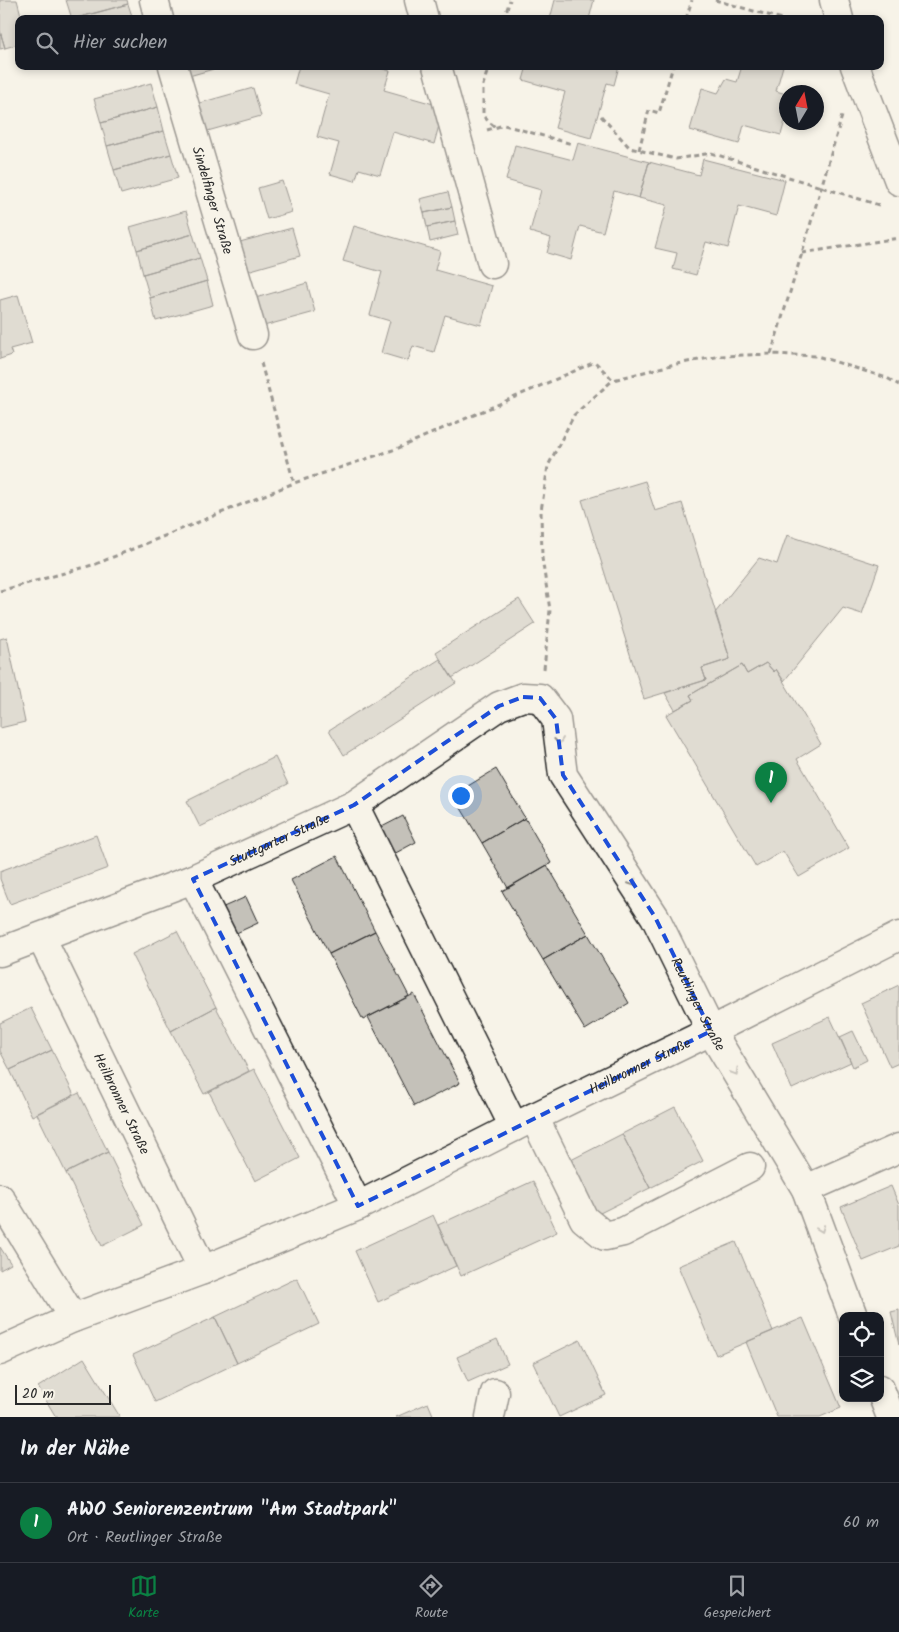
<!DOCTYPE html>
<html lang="de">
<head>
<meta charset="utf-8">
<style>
	:root { --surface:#171b24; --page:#20242c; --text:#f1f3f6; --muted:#9ea1a6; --line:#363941; --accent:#0b8043 }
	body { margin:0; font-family:Kalam,sans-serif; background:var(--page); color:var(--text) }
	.controls { position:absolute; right:15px; bottom:15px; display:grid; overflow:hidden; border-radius:10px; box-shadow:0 2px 8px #0003 }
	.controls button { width:45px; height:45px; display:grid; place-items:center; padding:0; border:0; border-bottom:1px solid var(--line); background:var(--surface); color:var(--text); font:25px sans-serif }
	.compass { position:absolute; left:779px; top:85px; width:45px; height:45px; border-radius:50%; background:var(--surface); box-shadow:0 2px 8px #0003; rotate:10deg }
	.scale { position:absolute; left:15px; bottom:12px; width:96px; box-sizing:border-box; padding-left:5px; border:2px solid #2b2b2b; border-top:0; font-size:14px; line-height:18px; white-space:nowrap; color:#2b2b2b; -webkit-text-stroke:4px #f7f3e8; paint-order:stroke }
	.you { position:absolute; left:460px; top:795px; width:18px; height:18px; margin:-12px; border:4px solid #fff; border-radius:50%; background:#1a73e8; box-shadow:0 0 0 8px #1a73e833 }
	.badge { display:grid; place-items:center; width:32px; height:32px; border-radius:50%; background:var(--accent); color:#fff; font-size:16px; font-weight:700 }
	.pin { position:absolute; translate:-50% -41px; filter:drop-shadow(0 1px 2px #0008) }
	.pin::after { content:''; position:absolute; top:26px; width:18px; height:15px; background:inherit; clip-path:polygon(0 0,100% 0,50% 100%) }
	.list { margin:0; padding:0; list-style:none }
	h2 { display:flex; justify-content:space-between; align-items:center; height:65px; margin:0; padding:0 20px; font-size:21px }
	h2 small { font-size:16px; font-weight:400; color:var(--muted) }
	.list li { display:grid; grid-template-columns:32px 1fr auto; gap:15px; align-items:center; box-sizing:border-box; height:80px; padding:0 20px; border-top:1px solid var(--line) }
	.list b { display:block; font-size:19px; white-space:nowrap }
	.list p { margin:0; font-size:16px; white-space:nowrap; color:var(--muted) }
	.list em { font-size:16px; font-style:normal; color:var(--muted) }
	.icon { flex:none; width:28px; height:28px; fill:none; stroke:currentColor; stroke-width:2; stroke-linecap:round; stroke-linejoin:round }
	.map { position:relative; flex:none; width:899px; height:1417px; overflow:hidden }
	.search { position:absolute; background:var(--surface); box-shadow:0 2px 8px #0003; left:15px; right:15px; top:15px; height:55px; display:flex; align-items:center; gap:12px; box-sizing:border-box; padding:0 18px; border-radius:10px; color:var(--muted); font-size:19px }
	.sheet { height:145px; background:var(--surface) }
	nav { display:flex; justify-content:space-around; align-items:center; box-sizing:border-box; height:70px; border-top:1px solid var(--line); background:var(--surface); font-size:14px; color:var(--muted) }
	nav a { display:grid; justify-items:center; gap:2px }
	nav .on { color:var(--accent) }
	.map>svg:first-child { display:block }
	.building { fill:#c4c1b9; stroke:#2b2b2b }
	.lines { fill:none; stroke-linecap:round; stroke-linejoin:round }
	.minor-casing { stroke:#2b2b2b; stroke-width:31 }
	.path { stroke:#2b2b2b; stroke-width:3; stroke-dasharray:5 4; stroke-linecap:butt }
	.minor { stroke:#f7f3e8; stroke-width:28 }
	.oneway { stroke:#918f8a }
	.marked { fill:none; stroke:#1d4ed8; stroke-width:4; stroke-dasharray:10 6; stroke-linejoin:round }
	.labels { text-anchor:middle; stroke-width:4.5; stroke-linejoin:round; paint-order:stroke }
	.street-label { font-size:14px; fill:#2b2b2b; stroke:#f7f3e8 }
</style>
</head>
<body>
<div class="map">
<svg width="899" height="1417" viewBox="0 0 899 1417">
	<rect width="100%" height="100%" fill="#f7f3e8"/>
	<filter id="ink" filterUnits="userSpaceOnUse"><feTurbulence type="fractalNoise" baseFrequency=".02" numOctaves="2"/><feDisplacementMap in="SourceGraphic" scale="10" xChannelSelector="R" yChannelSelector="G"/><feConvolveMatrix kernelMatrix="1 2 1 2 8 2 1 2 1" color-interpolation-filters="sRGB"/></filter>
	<g filter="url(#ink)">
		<path class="building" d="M0 0H17L22 19H19V44L5 48 0 31Z
			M66 0H127L128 4 72 19Z
			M555 0H594L589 19H550Z
			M128 4 133 19H74Z
			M0 31 5 48 0 49Z
			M186 66H224L189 76Z
			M299 66H373L390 71 384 90 444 107 434 144 393 132 380 175 359 169 355 181 330 174 339 143 317 137 329 94 294 84Z
			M527 66H619L614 85 607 83 591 138 555 128 565 92 523 80Z
			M742 66H783L776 91 786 94V117L781 135 744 125 739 144 690 130 702 88 718 93 726 79 737 82Z
			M151 83 158 107 101 123 94 99Z
			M253 88 261 116 204 132 196 104Z
			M158 107 164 131 107 146 101 123Z
			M164 131 171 154 114 170 107 146Z
			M578 143 649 162 639 198 614 191 603 232 580 226 571 260 547 253 551 238 530 232 541 190 506 180 515 145 573 160Z
			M171 154 178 178 121 194 114 170Z
			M703 159 785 180 776 216 739 206 728 248 706 242 696 275 673 269 677 253 655 248 667 205 639 198 649 162 699 175Z
			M282 181 292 212 267 219 258 188Z
			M448 192 452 207 424 213 420 199Z
			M452 207 455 221 427 227 424 213Z
			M186 211 193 234 137 250 130 227Z
			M455 221 458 235 430 242 427 227Z
			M354 226 440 251 435 270 492 286 481 325 445 315 434 352 413 346 408 361 381 353 390 321 370 315 382 272 343 261Z
			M292 228 300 256 244 272 236 243Z
			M193 234 200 258 143 274 137 250Z
			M200 258 207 281 150 298 143 274Z
			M207 281 213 305 156 321 150 298Z
			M307 283 315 312 260 327 252 299Z
			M18 295 32 343 10 349 12 355 0 359V300Z
			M645 481 655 511 682 503 730 659 702 668 706 680 644 699 582 500Z
			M787 535 879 565 862 614 843 608 784 681 776 669 774 672 766 663 747 674 742 665 690 695 693 700 675 710 665 693 706 680 702 668 730 659 715 613 759 558 777 564Z
			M519 599 535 624 452 678 436 652Z
			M7 637 25 722 0 728V639Z
			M440 659 456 683 344 755 329 730Z
			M766 663 774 672 776 669 821 744 797 759 849 848 799 877 783 851 756 867 666 715 693 700 690 695 742 665 747 674Z
			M275 757 288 784 200 827 187 801Z
			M496 769 525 818 482 843 453 795Z
			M403 816 416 842 392 855 378 829Z
			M525 818 551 863 508 888 482 843Z
			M96 835 108 868 10 904 0 879V871Z
			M337 856 375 931 329 954 291 880Z
			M547 865 588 934 543 960 502 891Z
			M246 897 258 923 232 935 219 909Z
			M177 931 216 1007 171 1031 132 954Z
			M375 931 409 996 363 1020 329 954Z
			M588 934 629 1003 585 1030 543 960Z
			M899 985V1063L890 1067 861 1003Z
			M414 994 460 1083 414 1106 368 1017Z
			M216 1007 249 1071 204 1094 171 1031Z
			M31 1008 52 1050 10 1070 0 1051V1023Z
			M830 1017 851 1062 792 1089 772 1043Z
			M853 1031 867 1060 853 1067 840 1037Z
			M52 1050 74 1095 32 1116 10 1070Z
			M254 1069 300 1158 255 1181 209 1092Z
			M79 1093 108 1152 66 1173 37 1114Z
			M675 1107 703 1161 650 1188 622 1134Z
			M622 1134 650 1188 596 1215 569 1161Z
			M108 1152 144 1225 102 1246 66 1173Z
			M533 1181 557 1232 461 1276 438 1225Z
			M891 1186 899 1205V1246L863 1261 841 1207Z
			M433 1215 456 1266 378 1302 355 1251Z
			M736 1242 773 1331 716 1355 678 1266Z
			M0 1247 11 1264 0 1270Z
			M297 1278 319 1324 237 1363 215 1317Z
			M899 1310V1345L891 1312Z
			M215 1317 237 1363 155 1402 133 1355Z
			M803 1318 841 1408 820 1417H777L746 1342Z
			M497 1339 508 1364 468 1382 457 1357Z
			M580 1340 606 1395 559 1417 533 1363Z
			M84 1358 120 1417H56L38 1387Z
			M428 1403 434 1417H396Z"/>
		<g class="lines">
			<defs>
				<g id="minor">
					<path d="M154 0 159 19"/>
					<path d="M419 0 424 19"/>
					<path d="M834 0 839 19"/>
					<path id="s1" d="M173 66 253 335"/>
					<path d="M437 66 492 264"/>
					<path d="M855 66 899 181"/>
					<path d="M354 805 514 1127"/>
					<path d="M193 879 358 1206"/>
					<path id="s2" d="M41 937 203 1270"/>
					<path id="s3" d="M0 952 193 879 354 805 499 706 523 697 540 698 556 719 563 775 655 917 711 1031 806 1189 853 1316"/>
					<path d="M534 1117 584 1219 605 1236 623 1232 750 1167"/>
					<path d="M806 1189 899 1148"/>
					<path d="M0 1198 73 1318"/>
					<path id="s4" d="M0 1351 73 1318 203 1270 358 1206 514 1127 711 1031 899 936"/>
					<path d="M880 1389 891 1417"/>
					<path d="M490 1417 495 1393"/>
				</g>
			</defs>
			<use href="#minor" class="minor-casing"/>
			<path class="path" d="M715 0 782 19
				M504 19 510 0
				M686 19 692 0
				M483 113V85L489 66
				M601 116 630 148 676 159 711 153 879 205
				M484 117 496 128
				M487 130 504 125 572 144
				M639 150 649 110 659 113 673 66
				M802 253 899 238
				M771 354 802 253 842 116
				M261 363 294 483
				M0 591 96 564 294 483 396 449 595 362 613 380 671 365 721 356 771 354 817 356 887 378 899 385
				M544 669 550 610 542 558 541 511 548 466 574 415 613 380"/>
			<use href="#minor" class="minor"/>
		</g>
		<defs><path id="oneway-chevron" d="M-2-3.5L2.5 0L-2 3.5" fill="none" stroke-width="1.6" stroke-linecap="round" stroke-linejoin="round" transform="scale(1.25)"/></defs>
		<g class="oneway">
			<use href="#oneway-chevron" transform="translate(559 741) rotate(83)"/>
			<use href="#oneway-chevron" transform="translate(633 883) rotate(57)"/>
			<use href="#oneway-chevron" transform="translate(735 1072) rotate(59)"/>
			<use href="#oneway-chevron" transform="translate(821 1229) rotate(69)"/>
		</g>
	</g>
	<path d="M0 0H899V1417H0ZM523 697 540 698 556 719 563 775 655 917 711 1031 358 1206 193 879 354 805 499 706Z" fill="#f7f3e8" fill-opacity=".55" fill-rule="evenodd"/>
	<path class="marked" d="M523 697 540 698 556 719 563 775 655 917 711 1031 358 1206 193 879 354 805 499 706Z"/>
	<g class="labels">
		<g class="street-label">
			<text dy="5" stroke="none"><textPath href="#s1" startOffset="140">Sindelfinger Straße</textPath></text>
			<text dy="5" stroke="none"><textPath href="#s3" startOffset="301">Stuttgarter Straße</textPath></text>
			<text dy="5" stroke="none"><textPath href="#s3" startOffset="951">Reutlinger Straße</textPath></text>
			<text dy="5" stroke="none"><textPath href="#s4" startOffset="701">Heilbronner Straße</textPath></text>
			<text dy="5" stroke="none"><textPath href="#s2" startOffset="185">Heilbronner Straße</textPath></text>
		</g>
	</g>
</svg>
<div class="controls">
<button><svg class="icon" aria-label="locate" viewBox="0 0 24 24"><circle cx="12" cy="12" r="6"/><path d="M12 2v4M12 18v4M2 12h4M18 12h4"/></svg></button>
<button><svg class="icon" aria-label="layers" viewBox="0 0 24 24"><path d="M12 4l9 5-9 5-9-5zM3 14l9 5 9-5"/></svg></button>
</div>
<svg class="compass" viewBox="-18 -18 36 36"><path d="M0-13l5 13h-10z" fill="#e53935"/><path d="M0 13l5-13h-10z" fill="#9ea1a6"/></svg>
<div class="scale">20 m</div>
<div class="you"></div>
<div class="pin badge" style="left:771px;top:803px">1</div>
<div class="search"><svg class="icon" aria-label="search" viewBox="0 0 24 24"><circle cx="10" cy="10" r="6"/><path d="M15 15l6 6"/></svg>Hier suchen</div>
</div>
<section class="sheet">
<h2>In der Nähe<small></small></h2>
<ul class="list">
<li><span class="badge">1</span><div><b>AWO Seniorenzentrum &quot;Am Stadtpark&quot;</b><p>Ort · Reutlinger Straße</p></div><em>60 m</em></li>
</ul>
</section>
<nav>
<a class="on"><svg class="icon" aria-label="map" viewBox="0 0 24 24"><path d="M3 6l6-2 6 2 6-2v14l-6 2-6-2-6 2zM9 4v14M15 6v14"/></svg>Karte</a>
<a><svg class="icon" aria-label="directions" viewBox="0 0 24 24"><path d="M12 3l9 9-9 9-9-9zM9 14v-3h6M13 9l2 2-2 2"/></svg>Route</a>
<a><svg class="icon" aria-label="saved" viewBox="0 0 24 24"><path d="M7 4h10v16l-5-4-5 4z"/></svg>Gespeichert</a>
</nav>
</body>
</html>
